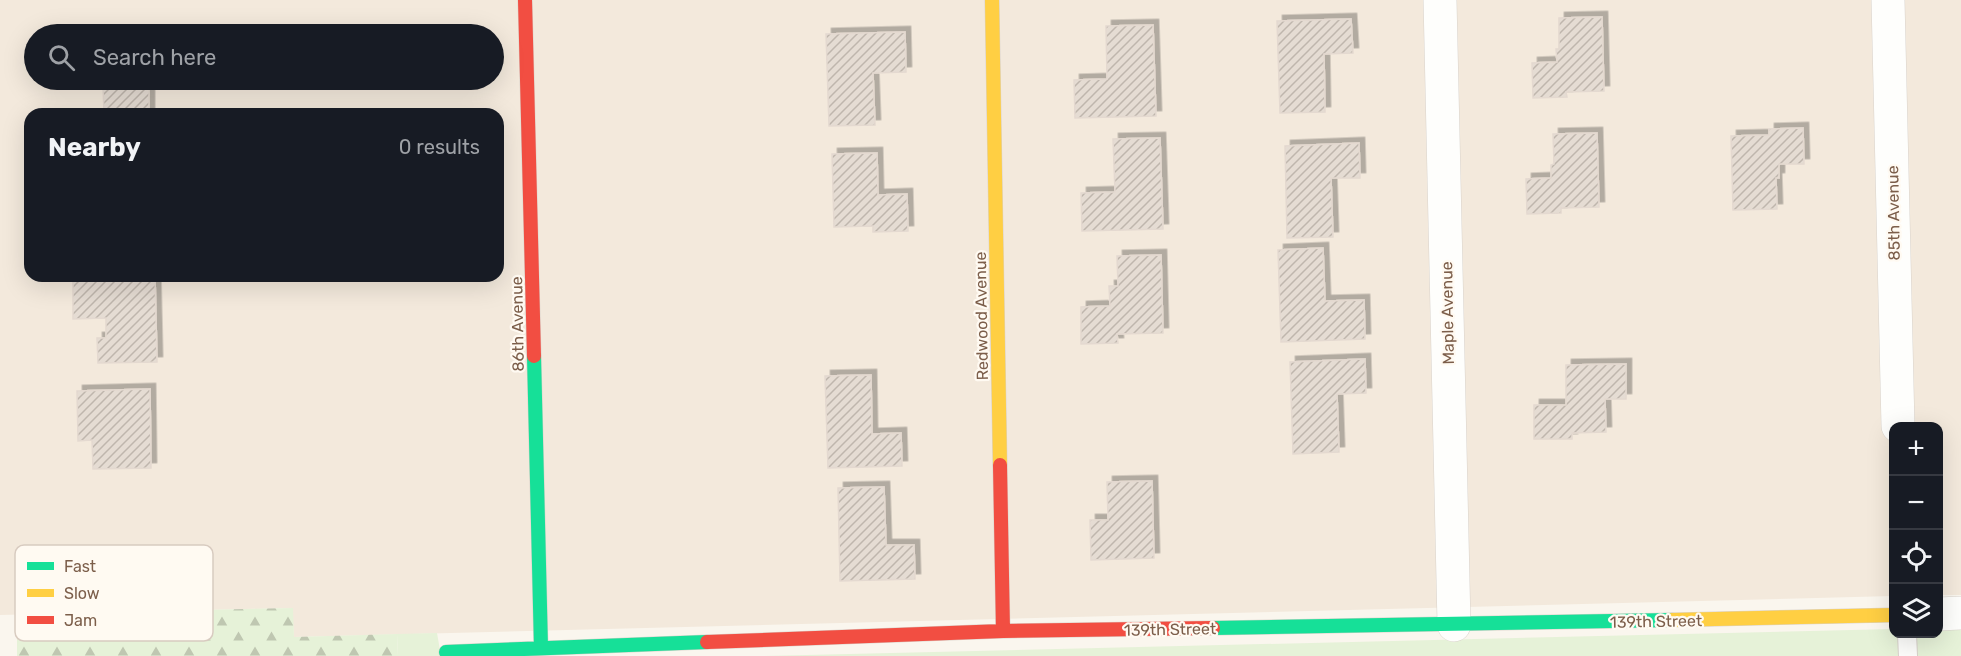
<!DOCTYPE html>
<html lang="en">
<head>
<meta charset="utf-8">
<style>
	:root { --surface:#171b24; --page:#20242c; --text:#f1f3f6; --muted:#9ea1a6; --line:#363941 }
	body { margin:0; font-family:Rubik,sans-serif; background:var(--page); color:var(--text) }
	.controls { position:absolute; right:18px; bottom:18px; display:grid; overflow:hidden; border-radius:12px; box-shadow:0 6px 24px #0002 }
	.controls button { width:54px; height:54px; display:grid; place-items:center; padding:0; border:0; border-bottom:2px solid var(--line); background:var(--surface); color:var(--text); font:30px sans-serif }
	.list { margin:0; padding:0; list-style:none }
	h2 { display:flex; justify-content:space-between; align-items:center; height:78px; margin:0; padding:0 24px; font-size:26px }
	h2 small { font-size:20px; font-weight:400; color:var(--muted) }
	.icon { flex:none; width:33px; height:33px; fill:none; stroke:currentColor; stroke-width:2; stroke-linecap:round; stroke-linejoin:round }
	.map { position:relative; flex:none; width:1961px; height:656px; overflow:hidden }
	.search { position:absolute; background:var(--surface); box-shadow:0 6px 24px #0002; left:24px; top:24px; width:480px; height:66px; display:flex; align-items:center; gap:15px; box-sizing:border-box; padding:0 21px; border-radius:33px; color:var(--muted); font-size:22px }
	.panel { position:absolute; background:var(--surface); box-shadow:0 6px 24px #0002; left:24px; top:108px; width:480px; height:174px; border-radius:18px }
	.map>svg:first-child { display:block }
	.residential { fill:#f3e9dc; fill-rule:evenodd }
	.grass { fill:#e6f2d8 }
	.forest { fill:url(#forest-firs) }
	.building { fill:url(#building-hatch); stroke:#e4d9d0; stroke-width:1.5; filter:url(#shadow) }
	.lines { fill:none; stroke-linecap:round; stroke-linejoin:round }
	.lane-casing { stroke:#d9d3cc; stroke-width:20 }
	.street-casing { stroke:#d9d3cc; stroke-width:34 }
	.fast-casing { stroke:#dad2ca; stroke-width:15 }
	.slow-casing { stroke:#dad2ca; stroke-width:15 }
	.jam-casing { stroke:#dad2ca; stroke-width:15 }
	.lane { stroke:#fefefc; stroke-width:18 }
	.street { stroke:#fefefc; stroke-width:33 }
	.fast { stroke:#16e098; stroke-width:14 }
	.slow { stroke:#ffcf43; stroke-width:14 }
	.jam { stroke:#f24e42; stroke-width:14 }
	.labels { text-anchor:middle; stroke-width:4.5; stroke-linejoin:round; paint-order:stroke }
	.street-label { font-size:16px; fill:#7c5e4a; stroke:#fffaf2 }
	.key { fill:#fffaf2; stroke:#d8cbc0; stroke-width:1.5 }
	.key-label { font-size:16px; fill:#7c5e4a }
</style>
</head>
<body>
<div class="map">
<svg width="1961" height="656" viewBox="0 0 1961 656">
	<defs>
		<pattern id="forest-firs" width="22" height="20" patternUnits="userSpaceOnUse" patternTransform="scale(1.5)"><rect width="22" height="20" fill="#e6f2d8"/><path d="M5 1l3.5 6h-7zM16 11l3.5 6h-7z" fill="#bfc7b1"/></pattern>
		<pattern id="building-hatch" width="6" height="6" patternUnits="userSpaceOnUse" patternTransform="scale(1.5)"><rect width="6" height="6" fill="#e5dcd3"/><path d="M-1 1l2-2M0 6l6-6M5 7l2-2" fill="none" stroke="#bfb6ad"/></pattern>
		<filter id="shadow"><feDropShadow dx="5.5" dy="-5.5" stdDeviation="0" flood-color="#0004"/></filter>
	</defs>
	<rect width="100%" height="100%" fill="#faf6ee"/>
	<path class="residential" d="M0 0H1961V595H1939L1938 426H1894L1893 596 294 637 292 608 0 615ZM34 34H494V80H34ZM30 114H498V276H30Z"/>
	<path class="grass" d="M1939 628H1961V656H764L1893 629 1894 634H1938Z
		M437 633 441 656H398L397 634Z"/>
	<path class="forest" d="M293 608 294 637 397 634 398 656H17V614Z"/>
	<path class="building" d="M1602 17 1604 91 1566 92 1567 97 1533 98 1532 63 1557 62 1556 49H1559V18Z
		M1351 19 1353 53 1324 54 1325 112 1280 113 1277 21Z
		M1153 25 1156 116 1075 118 1074 80 1107 79 1106 26Z
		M905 32 906 72 873 73 875 125 829 126 826 34Z
		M67 80H149V114H104L103 86 68 88Z
		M1803 128 1804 164H1779V178H1776L1777 209 1733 210 1731 136 1769 135V129Z
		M1597 133 1599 207 1561 208V213L1527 214 1526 179 1551 178V165L1554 164 1553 134Z
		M1160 138 1163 229 1082 231 1081 193 1115 192 1113 139Z
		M1359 143 1360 178H1331L1333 237 1287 238 1285 146Z
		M877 153 878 195 907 194 908 231 873 232V226L834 227 832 154Z
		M1323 248 1325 301 1364 300 1365 339 1281 342 1278 250Z
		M1161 255 1163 333 1117 334 1118 343 1081 344V307L1110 306 1109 286H1118L1117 256Z
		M73 276H155L157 362 98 363 97 338H106V318L73 319Z
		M1365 359 1366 393 1337 394 1339 452 1293 454 1290 362Z
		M1626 364V399H1605L1606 432 1572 433V439H1534V405H1566V365Z
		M871 375 872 434 901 433 902 466 828 468 825 376Z
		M150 389 151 468 93 469 92 440 78 441 77 391Z
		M1152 481 1154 558 1091 560 1090 520H1108L1107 482Z
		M884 487 886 545H914L915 579 840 581 838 488Z"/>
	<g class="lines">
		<defs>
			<path id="lane" d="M1907 634 1908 656"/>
			<path id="street" d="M1440 0 1454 625
				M1888 0 1898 426
				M1938 614 1961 613"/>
			<path id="fast" d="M534 356 541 648
				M1213 628 1672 620
				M446 652 707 642"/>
			<path id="slow" d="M992 0 1000 465
				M1672 620 1894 615"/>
			<path id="jam" d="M525 0 534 356
				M1000 465 1003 631
				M707 642 1003 631 1213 628"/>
		</defs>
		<use href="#lane" class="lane-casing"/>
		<use href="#street" class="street-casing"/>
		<use href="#fast" class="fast-casing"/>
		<use href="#slow" class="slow-casing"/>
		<use href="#jam" class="jam-casing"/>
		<use href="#lane" class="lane"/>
		<use href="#street" class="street"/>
		<use href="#fast" class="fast"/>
		<use href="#slow" class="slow"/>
		<use href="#jam" class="jam"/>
	</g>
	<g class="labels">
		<g class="street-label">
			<text transform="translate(1893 213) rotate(-91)" y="6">85th Avenue</text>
			<text transform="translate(1447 313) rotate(-91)" y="6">Maple Avenue</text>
			<text transform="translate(981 316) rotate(-91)" y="6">Redwood Avenue</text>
			<text transform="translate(517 324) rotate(-91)" y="6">86th Avenue</text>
			<text transform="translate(1656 621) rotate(-1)" y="6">139th Street</text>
			<text transform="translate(1170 629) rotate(-1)" y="6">139th Street</text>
		</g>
	</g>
	<rect x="15" y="545" width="198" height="96" rx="9" class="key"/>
	<rect x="27" y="562" width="27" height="8" fill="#16e098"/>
	<rect x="27" y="589" width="27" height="8" fill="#ffcf43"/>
	<rect x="27" y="616" width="27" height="8" fill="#f24e42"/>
	<g class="key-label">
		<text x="64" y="572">Fast</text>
		<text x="64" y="599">Slow</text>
		<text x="64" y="626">Jam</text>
	</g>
</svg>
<div class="controls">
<button>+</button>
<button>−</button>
<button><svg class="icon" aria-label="locate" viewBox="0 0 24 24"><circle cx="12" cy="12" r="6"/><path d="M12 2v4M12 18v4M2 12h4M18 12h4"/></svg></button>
<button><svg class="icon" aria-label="layers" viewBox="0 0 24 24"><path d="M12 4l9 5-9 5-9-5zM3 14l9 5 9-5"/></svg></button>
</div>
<div class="search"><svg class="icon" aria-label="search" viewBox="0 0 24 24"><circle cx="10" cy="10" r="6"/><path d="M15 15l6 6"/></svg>Search here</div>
<section class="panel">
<h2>Nearby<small>0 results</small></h2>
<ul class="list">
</ul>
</section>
</div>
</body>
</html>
